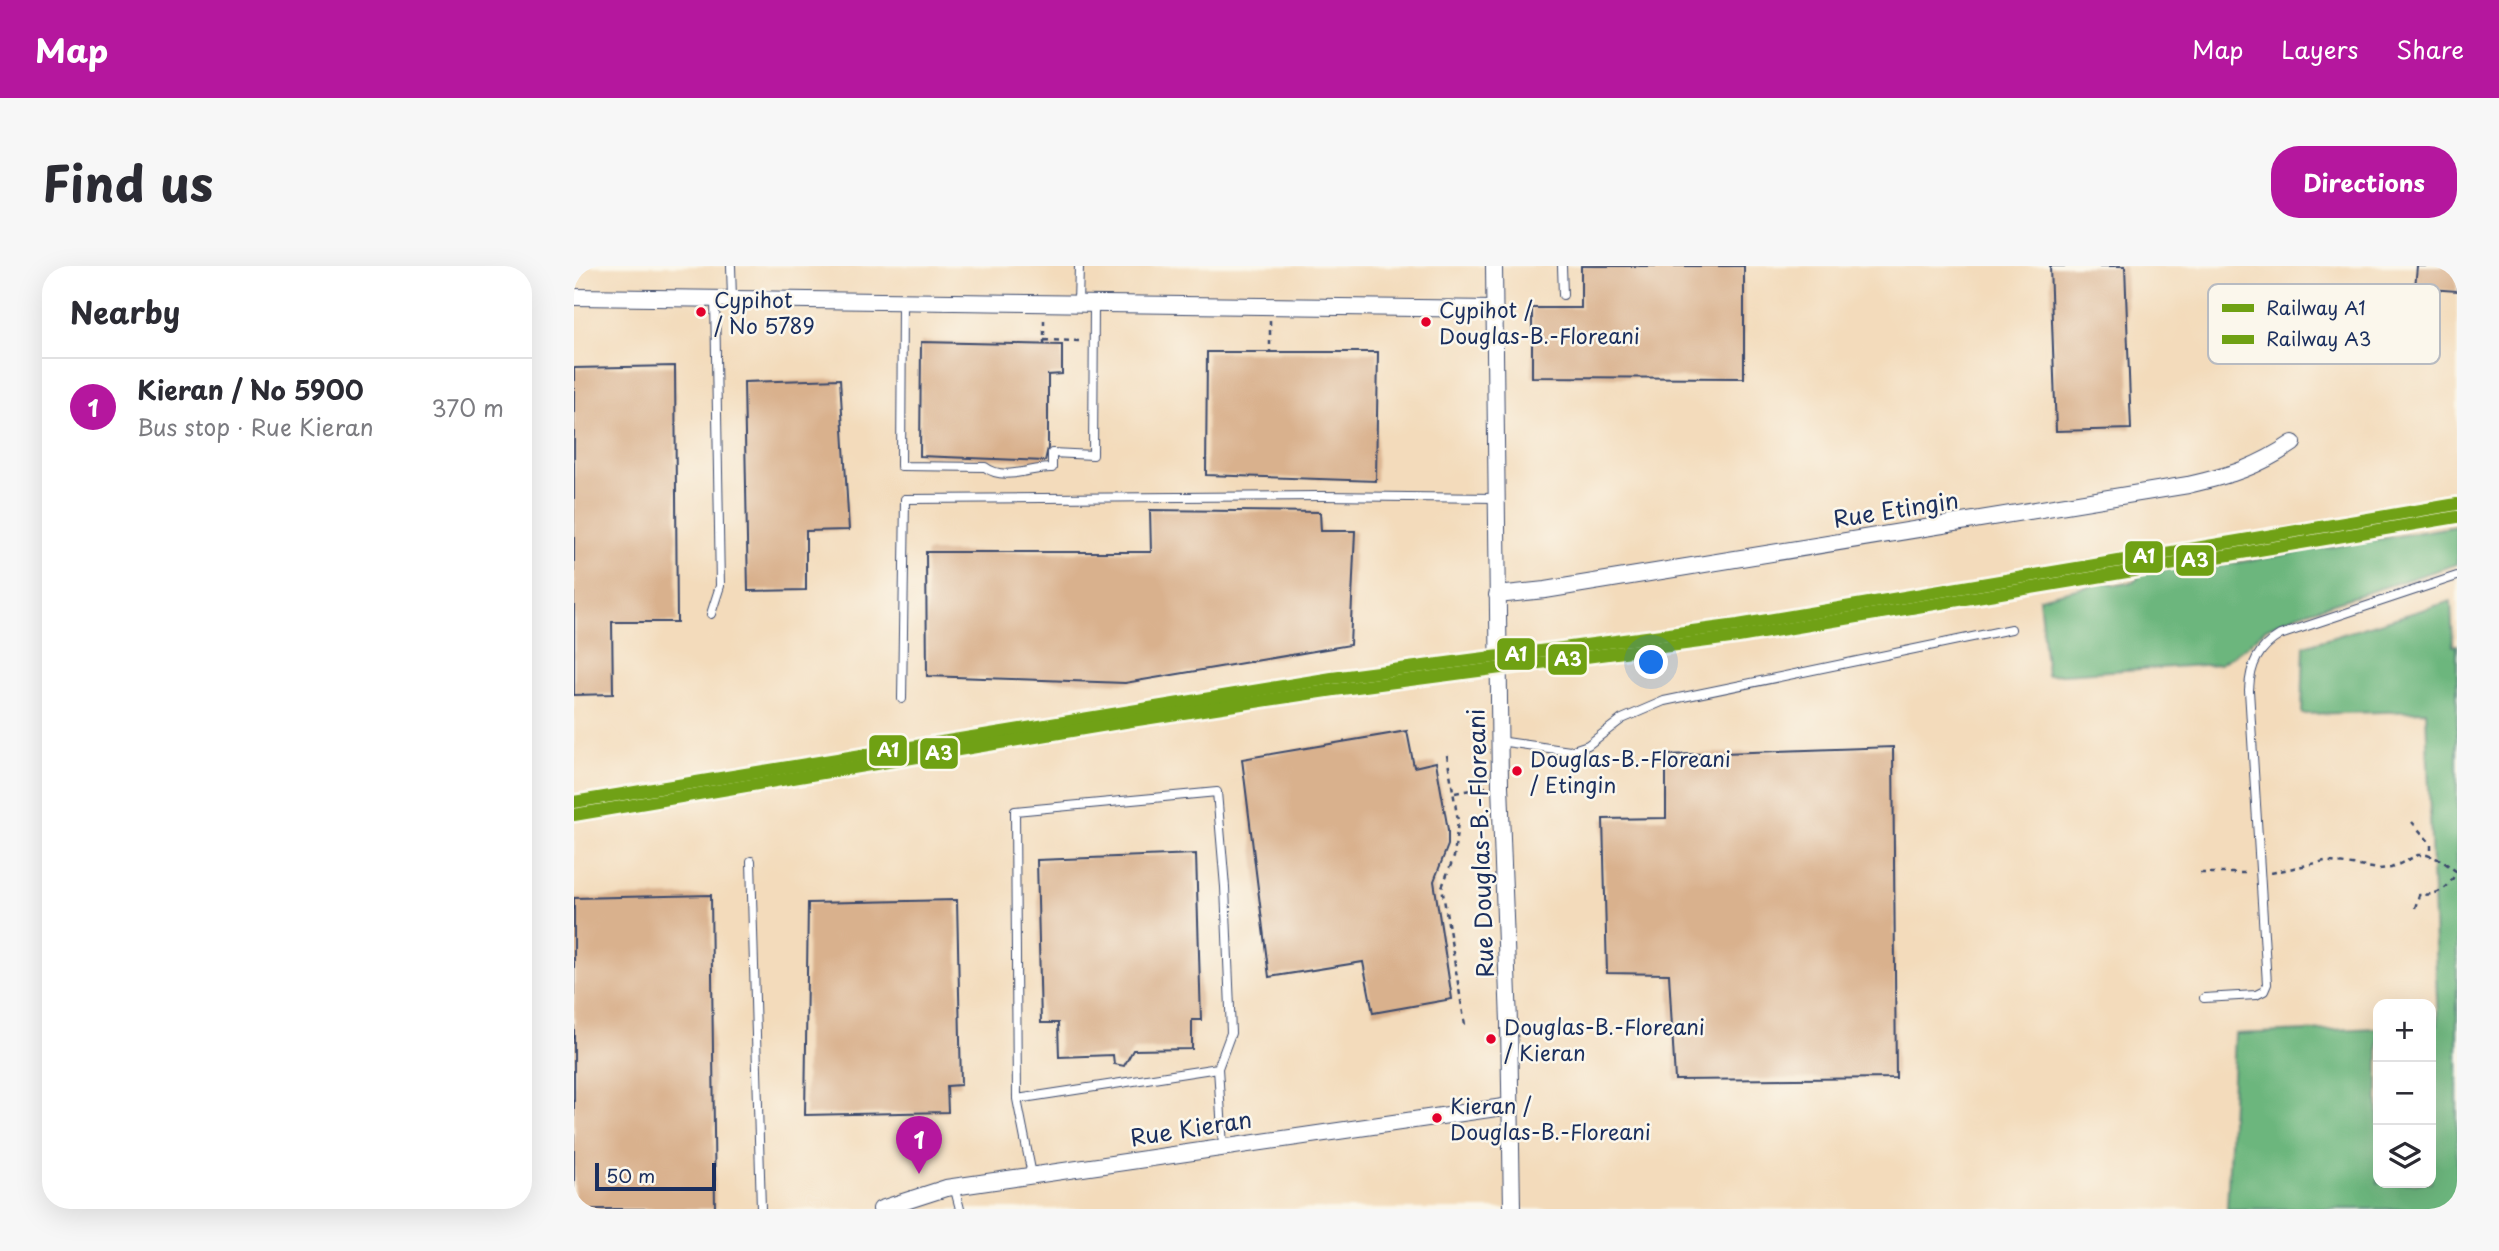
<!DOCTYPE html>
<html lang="en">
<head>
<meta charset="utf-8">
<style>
	:root { --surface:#fff; --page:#f7f7f7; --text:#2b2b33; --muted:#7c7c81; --line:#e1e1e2; --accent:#b5179e }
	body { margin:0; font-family:"Playpen Sans",sans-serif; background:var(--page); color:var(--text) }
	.controls { position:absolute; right:21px; bottom:21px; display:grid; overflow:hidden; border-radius:14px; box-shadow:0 7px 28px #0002 }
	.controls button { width:63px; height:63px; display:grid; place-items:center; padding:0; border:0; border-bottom:2px solid var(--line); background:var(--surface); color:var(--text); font:35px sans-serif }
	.scale { position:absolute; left:21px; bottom:18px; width:121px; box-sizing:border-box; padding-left:7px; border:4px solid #1b2f5e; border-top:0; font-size:19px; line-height:24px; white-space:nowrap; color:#1b2f5e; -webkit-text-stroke:5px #fbf7ec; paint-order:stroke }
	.you { position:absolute; left:1078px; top:397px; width:24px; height:24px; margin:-18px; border:5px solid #fff; border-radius:50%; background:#1a73e8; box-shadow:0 0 0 10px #1a73e833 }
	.badge { display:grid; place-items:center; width:46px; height:46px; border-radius:50%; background:var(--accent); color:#fff; font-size:23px; font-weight:700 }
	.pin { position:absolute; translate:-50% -58px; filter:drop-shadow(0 2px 4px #0008) }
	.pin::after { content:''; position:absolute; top:37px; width:24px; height:21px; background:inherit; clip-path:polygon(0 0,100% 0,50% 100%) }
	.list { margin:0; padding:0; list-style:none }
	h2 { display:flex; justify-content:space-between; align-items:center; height:91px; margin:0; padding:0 28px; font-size:30px }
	h2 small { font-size:23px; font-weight:400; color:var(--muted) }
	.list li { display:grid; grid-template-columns:46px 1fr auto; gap:21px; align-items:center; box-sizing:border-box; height:98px; padding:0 28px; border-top:2px solid var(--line) }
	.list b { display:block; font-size:26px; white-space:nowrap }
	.list p { margin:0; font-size:23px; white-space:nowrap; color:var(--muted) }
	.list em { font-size:23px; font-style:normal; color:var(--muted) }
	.icon { flex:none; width:38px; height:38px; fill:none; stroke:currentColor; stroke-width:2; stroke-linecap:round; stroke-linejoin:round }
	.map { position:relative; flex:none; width:1883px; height:943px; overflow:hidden; border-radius:28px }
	header { display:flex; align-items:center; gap:42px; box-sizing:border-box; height:98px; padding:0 35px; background:var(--accent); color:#fff }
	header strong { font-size:33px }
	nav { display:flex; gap:38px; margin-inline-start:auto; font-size:24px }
	.intro { display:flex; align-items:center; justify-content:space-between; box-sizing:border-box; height:168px; padding:0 42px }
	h1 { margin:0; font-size:49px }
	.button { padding:18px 32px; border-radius:28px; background:var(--accent); color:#fff; font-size:24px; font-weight:700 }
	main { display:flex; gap:42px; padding:0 42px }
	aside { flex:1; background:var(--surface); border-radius:28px; box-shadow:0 7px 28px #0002 }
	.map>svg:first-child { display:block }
	.forest { fill:#6cb67d; stroke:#44726e; stroke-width:2 }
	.building { fill:#d9b18d }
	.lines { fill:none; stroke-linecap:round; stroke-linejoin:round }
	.service-casing { stroke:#3b496c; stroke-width:10 }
	.minor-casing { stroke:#3b496c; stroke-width:18 }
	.path { stroke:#3b496c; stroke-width:2.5; stroke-dasharray:5 5; stroke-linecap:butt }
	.service { stroke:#fff; stroke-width:8 }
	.minor { stroke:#fff; stroke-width:16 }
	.rail-1-casing { stroke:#fbf7ec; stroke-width:18 }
	.rail-2-casing { stroke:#fbf7ec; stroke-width:18 }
	.rail-1 { stroke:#6fa113; stroke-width:12 }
	.rail-2 { stroke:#6fa113; stroke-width:12 }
	.bus-dot { fill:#e4002b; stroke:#fbf7ec; stroke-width:2.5 }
	.labels { text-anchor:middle; stroke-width:5; stroke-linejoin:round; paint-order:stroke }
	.bus-label { font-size:21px; fill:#1b2f5e; stroke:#fbf7ec; text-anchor:start }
	.street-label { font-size:23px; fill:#1b2f5e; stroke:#fbf7ec }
	.key { fill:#fbf7ec; stroke:#b8bbc1; stroke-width:2 }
	.key-label { font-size:19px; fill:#1b2f5e }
	.line-badge { stroke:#fbf7ec; stroke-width:2.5 }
	.badge-label { font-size:19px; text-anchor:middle; font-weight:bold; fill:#fff }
</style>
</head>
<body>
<header>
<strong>Map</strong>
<nav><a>Map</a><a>Layers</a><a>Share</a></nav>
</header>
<div class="intro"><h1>Find us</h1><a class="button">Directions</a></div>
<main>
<aside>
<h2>Nearby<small></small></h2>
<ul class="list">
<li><span class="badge">1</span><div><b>Kieran / No 5900</b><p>Bus stop · Rue Kieran</p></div><em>370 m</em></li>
</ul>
</aside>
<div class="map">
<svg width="1883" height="943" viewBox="0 0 1883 943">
	<rect width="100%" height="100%" fill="#fbf7ec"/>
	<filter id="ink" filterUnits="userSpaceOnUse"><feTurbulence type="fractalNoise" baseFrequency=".0143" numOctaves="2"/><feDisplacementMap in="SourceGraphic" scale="14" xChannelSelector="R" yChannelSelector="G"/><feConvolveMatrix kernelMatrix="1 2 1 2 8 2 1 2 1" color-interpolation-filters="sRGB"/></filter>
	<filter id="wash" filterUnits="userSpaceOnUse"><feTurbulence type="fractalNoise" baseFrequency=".00686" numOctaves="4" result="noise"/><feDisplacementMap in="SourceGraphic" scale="28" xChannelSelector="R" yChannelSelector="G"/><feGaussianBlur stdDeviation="1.57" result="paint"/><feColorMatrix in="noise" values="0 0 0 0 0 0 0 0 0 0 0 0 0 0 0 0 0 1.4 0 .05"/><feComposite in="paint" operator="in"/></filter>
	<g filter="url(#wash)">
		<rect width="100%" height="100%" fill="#f3dbbb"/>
		<path class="forest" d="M1883 260V298L1725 348 1692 362 1674 379 1646 398 1473 409 1465 332 1532 316 1544 319 1561 315 1567 308 1612 299 1613 305Z
			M1877 335 1879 380 1883 379V943H1653L1661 768 1804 762V917H1857V760L1864 759 1852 445 1728 448 1730 380Z"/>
		<g id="blocks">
			<path class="building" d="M1007 0H1170V112L958 111V42H1007Z
				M1476 0H1551L1557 163 1482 165Z
				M1843 0H1883V25L1841 22Z
				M347 76 488 79V108L474 109V182L471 195 346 190Z
				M633 86H804L802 215 632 209Z
				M101 100 103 356H38L39 428 0 429V102Z
				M266 113 275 264 232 265V324L174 325 170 116Z
				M576 244 746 246 747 265H781L776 379 551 417 353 410 352 286H577Z
				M833 465 840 501 862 496 874 564V579L860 615 878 733 799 747 789 696 695 711 668 493Z
				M1319 481 1322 812 1101 814 1095 708 1033 707 1029 553 1092 552V489Z
				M622 588 627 754H618V783L559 784 550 800 540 798 539 789 485 791 484 757H467L463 594Z
				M137 629 141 943H0V632Z
				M383 634 387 819 373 820 374 846 231 849 234 637Z"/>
		</g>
	</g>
	<g filter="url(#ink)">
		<use href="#blocks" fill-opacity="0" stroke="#3b496c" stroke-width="2"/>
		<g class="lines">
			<defs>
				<path id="service" d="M157 0 158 33
					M988 0 989 29
					M328 36 327 200 411 201C430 216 458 201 478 202V187L519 189 520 38
					M504 38 505 0
					M137 348 146 320 141 33
					M328 433 331 233 747 230 922 232
					M925 475 996 485 1014 479 1048 453 1090 435 1437 363
					M177 595 187 943
					M1630 732 1682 729 1690 725 1693 718 1675 424C1676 399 1684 382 1706 369L1883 310
					M443 833 644 802
					M458 909 443 833 441 545 643 526 651 621 657 767 644 802 649 881
					M380 920 386 943"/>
				<path id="minor" d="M920 0 926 519 935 757 938 943
					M0 31 920 43
					M923 329 971 324 1614 219C1657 209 1682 202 1719 177
					M307 943 372 922 936 840"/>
			</defs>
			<use href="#service" class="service-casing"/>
			<use href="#minor" class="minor-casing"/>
			<path class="path" d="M470 54V79
				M696 54V86
				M470 74 508 75
				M873 489 884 555 880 591 868 621 891 759
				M881 527 912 521
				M1838 556 1857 578V591
				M1626 607H1673
				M1697 607 1751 595 1805 603 1817 602 1844 589H1853L1867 594 1883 606
				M1841 642 1845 629C1864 629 1874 624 1882 606"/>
			<use href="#service" class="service"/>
			<use href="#minor" class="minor"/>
			<defs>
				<path id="rail-1" d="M0 536 758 412 1164 359 1883 238"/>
				<path id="rail-2" d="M0 549 557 455 760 424 1164 371 1883 251"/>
			</defs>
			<use href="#rail-1" class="rail-1-casing"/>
			<use href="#rail-2" class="rail-2-casing"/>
			<use href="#rail-1" class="rail-1"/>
			<use href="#rail-2" class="rail-2"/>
		</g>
	</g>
	<g class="bus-dot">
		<circle cx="127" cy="46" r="6"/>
		<circle cx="852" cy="56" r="6"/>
		<circle cx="943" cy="505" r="6"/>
		<circle cx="917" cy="773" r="6"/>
		<circle cx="863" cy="852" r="6"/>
	</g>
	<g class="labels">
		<g class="bus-label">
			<text x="140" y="42">Cypihot<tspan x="140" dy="26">/ No 5789</tspan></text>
			<text x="865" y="52">Cypihot /<tspan x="865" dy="26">Douglas-B.-Floreani</tspan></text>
			<text x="956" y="501">Douglas-B.-Floreani<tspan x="956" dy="26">/ Etingin</tspan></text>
			<text x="930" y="769">Douglas-B.-Floreani<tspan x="930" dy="26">/ Kieran</tspan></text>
			<text x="876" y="848">Kieran /<tspan x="876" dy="26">Douglas-B.-Floreani</tspan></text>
		</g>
		<g class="street-label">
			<text transform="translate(1322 244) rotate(-9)" y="8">Rue Etingin</text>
			<text transform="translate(907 577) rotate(-92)" y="8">Rue Douglas-B.-Floreani</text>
			<text transform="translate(617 863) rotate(-9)" y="8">Rue Kieran</text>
		</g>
	</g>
	<rect x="1634" y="18" width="232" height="80" rx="10" class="key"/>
	<rect x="1648" y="38" width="32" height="8" fill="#6fa113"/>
	<rect x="1648" y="69" width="32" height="9" fill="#6fa113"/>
	<g class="key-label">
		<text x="1692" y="49">Railway A1</text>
		<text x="1692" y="80">Railway A3</text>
	</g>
	<g class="line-badge">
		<rect x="1550" y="274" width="40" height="34" rx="7" fill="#6fa113"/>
		<rect x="1601" y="278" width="40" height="33" rx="7" fill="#6fa113"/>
		<rect x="922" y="371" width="40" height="34" rx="7" fill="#6fa113"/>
		<rect x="973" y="377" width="41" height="33" rx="7" fill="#6fa113"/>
		<rect x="294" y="468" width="40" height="33" rx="7" fill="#6fa113"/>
		<rect x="345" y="471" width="40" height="33" rx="7" fill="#6fa113"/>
	</g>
	<g class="badge-label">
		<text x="1570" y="297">A1</text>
		<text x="1621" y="301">A3</text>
		<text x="942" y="395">A1</text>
		<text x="994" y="400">A3</text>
		<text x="314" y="491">A1</text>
		<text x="365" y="494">A3</text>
	</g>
</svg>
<div class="controls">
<button>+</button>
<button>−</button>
<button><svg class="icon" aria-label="layers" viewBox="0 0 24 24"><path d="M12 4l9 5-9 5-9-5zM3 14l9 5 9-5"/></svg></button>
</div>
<div class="scale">50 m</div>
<div class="you"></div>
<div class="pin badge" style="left:345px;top:908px">1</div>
</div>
</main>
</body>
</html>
